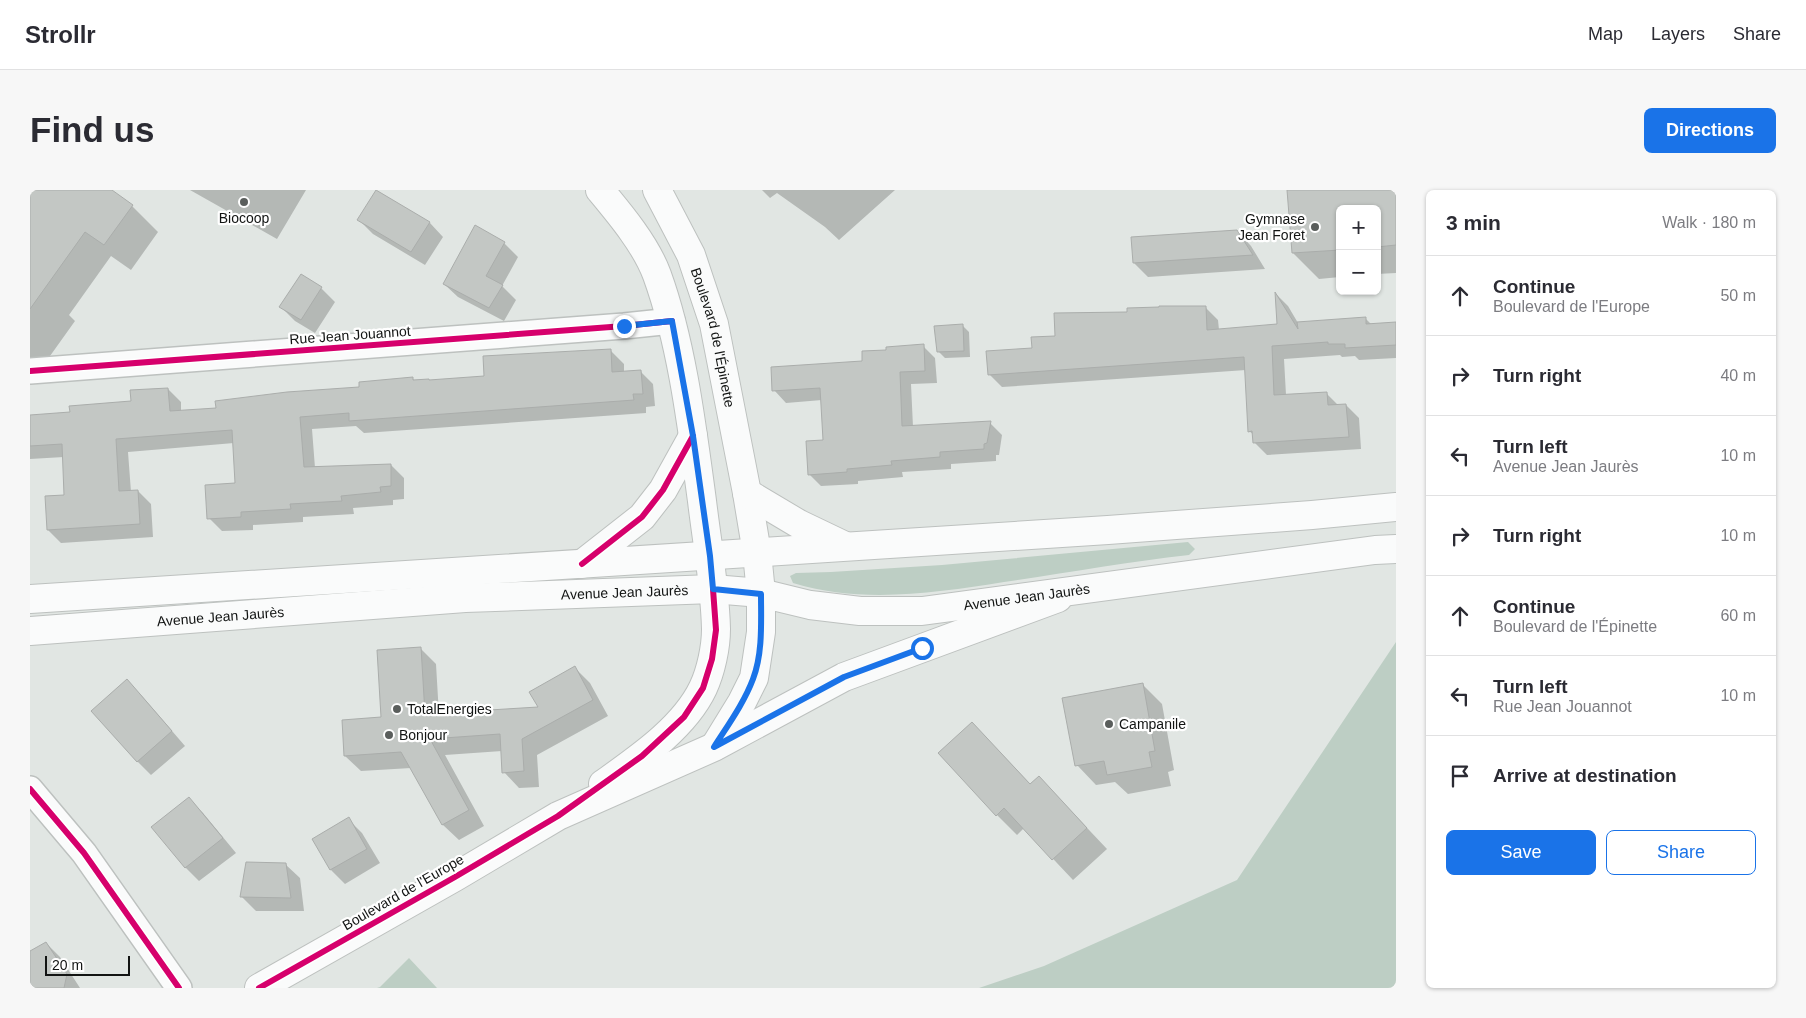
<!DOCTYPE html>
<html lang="en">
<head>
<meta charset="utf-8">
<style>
	:root { --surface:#fff; --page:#f7f7f7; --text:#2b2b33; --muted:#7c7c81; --line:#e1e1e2; --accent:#1a73e8 }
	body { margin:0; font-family:Helvetica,sans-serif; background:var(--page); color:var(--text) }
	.controls { position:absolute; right:15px; top:15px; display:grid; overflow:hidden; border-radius:8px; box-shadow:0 1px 4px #0004 }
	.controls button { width:45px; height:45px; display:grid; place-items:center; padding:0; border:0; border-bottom:1px solid var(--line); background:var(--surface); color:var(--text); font:25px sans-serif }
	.scale { position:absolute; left:15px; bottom:12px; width:85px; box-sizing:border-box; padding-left:5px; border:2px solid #121413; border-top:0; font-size:14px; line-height:18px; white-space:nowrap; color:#121413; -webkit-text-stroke:4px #fff; paint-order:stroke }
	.stop { position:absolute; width:15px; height:15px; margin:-11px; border:4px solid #1a73e8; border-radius:50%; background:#fff }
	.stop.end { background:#1a73e8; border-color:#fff; box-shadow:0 1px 5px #0008 }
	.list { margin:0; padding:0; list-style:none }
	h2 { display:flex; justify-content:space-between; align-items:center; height:65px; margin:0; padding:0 20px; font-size:21px }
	h2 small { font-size:16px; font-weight:400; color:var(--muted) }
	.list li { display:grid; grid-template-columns:32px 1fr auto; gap:15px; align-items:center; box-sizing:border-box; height:80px; padding:0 20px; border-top:1px solid var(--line) }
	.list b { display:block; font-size:19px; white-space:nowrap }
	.list p { margin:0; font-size:16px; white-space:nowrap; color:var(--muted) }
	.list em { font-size:16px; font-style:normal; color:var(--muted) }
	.actions { display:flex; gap:10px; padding:15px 20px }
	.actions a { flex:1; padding:11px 0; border:1px solid var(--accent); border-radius:8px; text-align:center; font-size:18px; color:var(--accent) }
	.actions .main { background:var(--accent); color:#fff }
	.icon { flex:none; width:28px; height:28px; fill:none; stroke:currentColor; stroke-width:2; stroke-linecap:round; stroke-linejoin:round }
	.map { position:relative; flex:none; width:1366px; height:798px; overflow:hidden; border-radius:8px }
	header { display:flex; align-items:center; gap:30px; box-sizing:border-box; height:70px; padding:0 25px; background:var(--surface); border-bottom:1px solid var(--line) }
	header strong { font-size:24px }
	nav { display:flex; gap:28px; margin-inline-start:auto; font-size:18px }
	.intro { display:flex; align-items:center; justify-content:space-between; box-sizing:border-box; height:120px; padding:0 30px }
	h1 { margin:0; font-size:35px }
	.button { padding:12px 22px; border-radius:8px; background:var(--accent); color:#fff; font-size:18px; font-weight:700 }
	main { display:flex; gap:30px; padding:0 30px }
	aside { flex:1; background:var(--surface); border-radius:8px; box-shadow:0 1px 4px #0004 }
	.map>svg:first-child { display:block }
	.green { fill:#bdcec4 }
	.shadow { fill:#0003 }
	.building { fill:#c3c7c4; stroke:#aaadab }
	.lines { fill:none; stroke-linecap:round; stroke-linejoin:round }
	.street-casing { stroke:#bdc1bf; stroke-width:28 }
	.secondary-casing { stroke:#bdc1bf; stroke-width:30 }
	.primary-casing { stroke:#bdc1bf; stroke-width:30 }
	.street { stroke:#fafbfb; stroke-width:25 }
	.secondary { stroke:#fafbfb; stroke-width:28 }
	.primary { stroke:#fafbfb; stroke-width:28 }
	.cycleway-casing { stroke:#fff; stroke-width:9 }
	.cycleway { stroke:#d6006c; stroke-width:6 }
	.route { stroke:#1a73e8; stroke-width:6 }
	.poi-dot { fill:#5a5e5c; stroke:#fff; stroke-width:2 }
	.labels { text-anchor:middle; stroke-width:4.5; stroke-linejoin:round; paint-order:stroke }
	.poi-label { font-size:14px; fill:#121413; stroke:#fff; text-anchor:start }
	.street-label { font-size:14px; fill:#121413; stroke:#fff }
</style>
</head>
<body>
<header>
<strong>Strollr</strong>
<nav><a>Map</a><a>Layers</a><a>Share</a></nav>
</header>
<div class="intro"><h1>Find us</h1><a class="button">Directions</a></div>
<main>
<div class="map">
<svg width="1366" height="798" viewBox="0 0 1366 798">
	<rect width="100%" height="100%" fill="#e1e6e3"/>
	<path class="green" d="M1158 352 1165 359 1159 365C1097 372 1036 383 974 392 905 403 831 414 763 393L760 386 766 383 801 382 912 375Z
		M1366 452V798H949L1014 776 1207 690Z
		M379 768 407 798H347L350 797Z"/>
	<path class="shadow" d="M6 0H79L102 16 128 42 101 80 81 66 39 125 45 131 5 187 0 183V9Z
		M160 0H276L247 49Z
		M732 0H865L809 50 795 37 747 3 740 8Z
		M1258 0H1366V83L1347 84V19H1310V87L1289 89 1263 63Z
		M347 1 400 33 413 47 395 75 343 44 329 30Z
		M1207 41 1221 56 1235 79 1118 87 1104 73Z
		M474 53 488 67 472 96 486 110 474 131 428 107 414 94Z
		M291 98 305 112 285 143 265 131 251 117Z
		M1247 105 1258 116 1268 133 1335 128 1342 135 1366 133V168L1329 170 1325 166 1312 167 1310 165 1254 169 1256 205 1296 203 1309 216 1316 215 1329 228 1331 259 1237 265 1224 252V245L1219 241 1216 180 972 197 959 184 1026 147 1099 123 1175 117 1188 130 1189 140 1248 136Z
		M933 136 939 142 940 167 915 168 908 161Z
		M893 156 905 168 907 193 881 194 883 237 960 233 972 245 969 265H966V271L921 274V279L872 282 873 287 828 291V294L791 296 779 284 794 251 792 210 756 213 744 200 833 172 858 161Z
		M580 160 594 174V182L610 181 623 194 625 216 616 217V223L334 243 326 236 282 239 285 278 361 275 374 288V309L363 310V315L323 318 324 324 273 327V332L223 335V340L192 341 179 328 207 294 204 253 98 262 101 302 108 301 121 314 123 347 31 353 18 340 36 306 34 267 0 269V227L42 223 102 212 138 199 151 212V222L187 219 330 198 382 188 385 191 400 192 455 188Z
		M390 458 406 474 409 525 510 518 545 478 560 493 578 526 507 565 509 597 489 598 474 582 472 561 415 565 454 636 429 650 413 635 381 578 331 581 315 566 352 528Z
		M1112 494 1132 514 1144 580 1138 582 1141 596 1098 604 1085 592 1066 595 1047 575Z
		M111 505 155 556 121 585 107 571Z
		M942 533 1001 595 1009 587 1077 659 1043 690 994 638 987 645 967 625Z
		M159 609 173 623 206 663 169 691 155 677Z
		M318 629 332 643 350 673 315 694 301 680 284 649Z
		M255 674 270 688 274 721H226L212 707Z
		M16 753 30 767 50 798H0V763Z"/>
	<path class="building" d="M0 0H82L103 15 74 55 55 42 0 119Z
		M346 0 400 32 381 62 327 30Z
		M1257 0H1366V55L1347 57V19H1310V60L1262 63Z
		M445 35 475 52 456 86 473 95 459 118 413 94Z
		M1207 40 1223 65 1103 73 1101 47Z
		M271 84 292 97 271 130 249 117Z
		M1245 102 1268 139 1267 132 1336 127V134L1366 132V155L1315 158V154H1298V152L1242 156 1244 205 1297 202 1298 215 1316 214 1319 247 1223 253 1222 241 1218 242 1214 167 958 185 956 161 1002 158 1001 147 1025 146 1024 123 1097 122V118L1129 117V116H1176L1177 140 1247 134Z
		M933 134 934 161 907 162 904 136Z
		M894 154 895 181 870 182 872 236 961 231 957 253 954 254V259L910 262V267L861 271 862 275 817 279V282L778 285 776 251 793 250 790 198 742 201 741 177 832 171V161L856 160V157Z
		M581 159 582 182 611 180 613 204H603L604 210 319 231V223L270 227 274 277 361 274V296L350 297 351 302 311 306 312 311 260 314 261 319 211 322V327L177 329 175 295 205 293 202 240 86 249 89 301 108 300 110 334 17 340 15 306 34 305 32 254 0 256V225L40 222 39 216 101 211 100 200 138 198 140 221 186 218 185 211 257 202 329 197V192L383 187V190L399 189V190L454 186 453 166Z
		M391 457 395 524 508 517 499 502 545 476 563 510 492 549 494 581 472 583 470 544 400 549 439 620 412 635 371 562 314 566 312 530 351 527 347 460Z
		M97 489 142 541 107 572 61 521Z
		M1113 493 1125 561 1119 562 1122 577 1077 585 1074 571 1045 576 1032 508Z
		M942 532 1000 594 1009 586 1057 638 1022 670 974 618 966 626 908 563Z
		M159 607 193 648 155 678 121 637Z
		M319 627 337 659 300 680 282 649Z
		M216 672 256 673 261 708 210 707Z
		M16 752 37 784 34 798H0V761Z"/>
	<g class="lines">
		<defs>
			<path id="street" d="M0 181 594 136 642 131
				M0 599 54 663 149 798"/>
			<g id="secondary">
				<path d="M570 0C590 24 616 55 627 85 652 154 662 237 672 311 677 353 685 396 686 439 686 457 681 481 673 498 654 538 608 569 573 594"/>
				<path id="s1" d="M627 0 661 65 684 134 717 303 727 363 731 403V442L724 488 712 512 685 556"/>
				<path d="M717 303 769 334 815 356"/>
				<path d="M552 374 612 327 633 300 663 246"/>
				<path d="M229 798 425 687 528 626 684 557 814 487 1028 408"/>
			</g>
			<g id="primary">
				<path d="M0 409 1078 340 1282 325 1366 317"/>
				<path id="s2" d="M0 441 435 408 683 399 731 403 780 415 830 421H892L1345 360 1366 359"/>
			</g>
		</defs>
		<use href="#street" class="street-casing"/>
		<use href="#secondary" class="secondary-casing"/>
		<use href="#primary" class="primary-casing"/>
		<use href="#street" class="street"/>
		<use href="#secondary" class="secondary"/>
		<use href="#primary" class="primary"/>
		<defs>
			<path id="cycleway" d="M0 181 594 136 642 131
				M552 374 612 327 633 300 663 246
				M0 599 54 663 149 798
				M229 798 425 687 528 626 612 566 654 527 673 498 682 469 686 440 683 399"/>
		</defs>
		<use href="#cycleway" class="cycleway-casing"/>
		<use href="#cycleway" class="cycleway"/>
	</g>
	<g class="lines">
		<path class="route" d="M594 136 642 131 663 246 680 366 683 399 731 404C731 431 733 463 723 489 714 513 698 535 684 557L814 487 892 458"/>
	</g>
	<g class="poi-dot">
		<circle cx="214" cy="12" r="5"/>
		<circle cx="1285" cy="37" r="5"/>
		<circle cx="367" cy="519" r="5"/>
		<circle cx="1079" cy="534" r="5"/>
		<circle cx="359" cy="545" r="5"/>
	</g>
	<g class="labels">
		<g class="poi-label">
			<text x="214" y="33" text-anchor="middle">Biocoop</text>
			<text x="1275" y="34" text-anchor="end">Gymnase<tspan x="1275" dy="16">Jean Foret</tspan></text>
			<text x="377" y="524">TotalEnergies</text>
			<text x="1089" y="539">Campanile</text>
			<text x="369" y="550">Bonjour</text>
		</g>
		<g class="street-label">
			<text transform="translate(320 145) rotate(-4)" y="5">Rue Jean Jouannot</text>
			<text dy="5" stroke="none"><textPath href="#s1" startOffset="159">Boulevard de l'Épinette</textPath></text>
			<text dy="5" stroke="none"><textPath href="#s2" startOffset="596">Avenue Jean Jaurès</textPath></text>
			<text dy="5" stroke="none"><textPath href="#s2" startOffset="1001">Avenue Jean Jaurès</textPath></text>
			<text dy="5" stroke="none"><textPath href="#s2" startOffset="191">Avenue Jean Jaurès</textPath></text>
			<text transform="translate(373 702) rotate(-30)" y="5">Boulevard de l'Europe</text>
		</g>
	</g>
</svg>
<div class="controls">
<button>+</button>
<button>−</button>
</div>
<div class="scale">20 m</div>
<div class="stop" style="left:892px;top:458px"></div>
<div class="stop end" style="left:594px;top:136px"></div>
</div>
<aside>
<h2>3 min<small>Walk · 180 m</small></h2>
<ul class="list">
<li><svg class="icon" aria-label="ahead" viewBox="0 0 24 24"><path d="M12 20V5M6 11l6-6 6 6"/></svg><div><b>Continue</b><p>Boulevard de l'Europe</p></div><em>50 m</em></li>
<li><svg class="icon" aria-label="right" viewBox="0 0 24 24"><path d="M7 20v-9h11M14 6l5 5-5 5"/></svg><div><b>Turn right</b></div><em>40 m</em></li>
<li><svg class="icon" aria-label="left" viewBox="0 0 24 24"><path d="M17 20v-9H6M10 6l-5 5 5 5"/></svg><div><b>Turn left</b><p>Avenue Jean Jaurès</p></div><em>10 m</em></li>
<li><svg class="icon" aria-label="right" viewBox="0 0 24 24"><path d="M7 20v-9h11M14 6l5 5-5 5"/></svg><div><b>Turn right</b></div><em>10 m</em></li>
<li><svg class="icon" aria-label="ahead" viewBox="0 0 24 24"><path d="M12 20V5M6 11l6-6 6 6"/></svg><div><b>Continue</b><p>Boulevard de l'Épinette</p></div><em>60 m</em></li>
<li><svg class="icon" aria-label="left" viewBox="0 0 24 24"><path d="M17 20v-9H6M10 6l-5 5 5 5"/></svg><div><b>Turn left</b><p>Rue Jean Jouannot</p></div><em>10 m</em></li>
<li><svg class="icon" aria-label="arrive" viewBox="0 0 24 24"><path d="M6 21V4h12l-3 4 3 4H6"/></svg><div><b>Arrive at destination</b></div></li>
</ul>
<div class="actions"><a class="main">Save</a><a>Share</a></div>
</aside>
</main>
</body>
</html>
